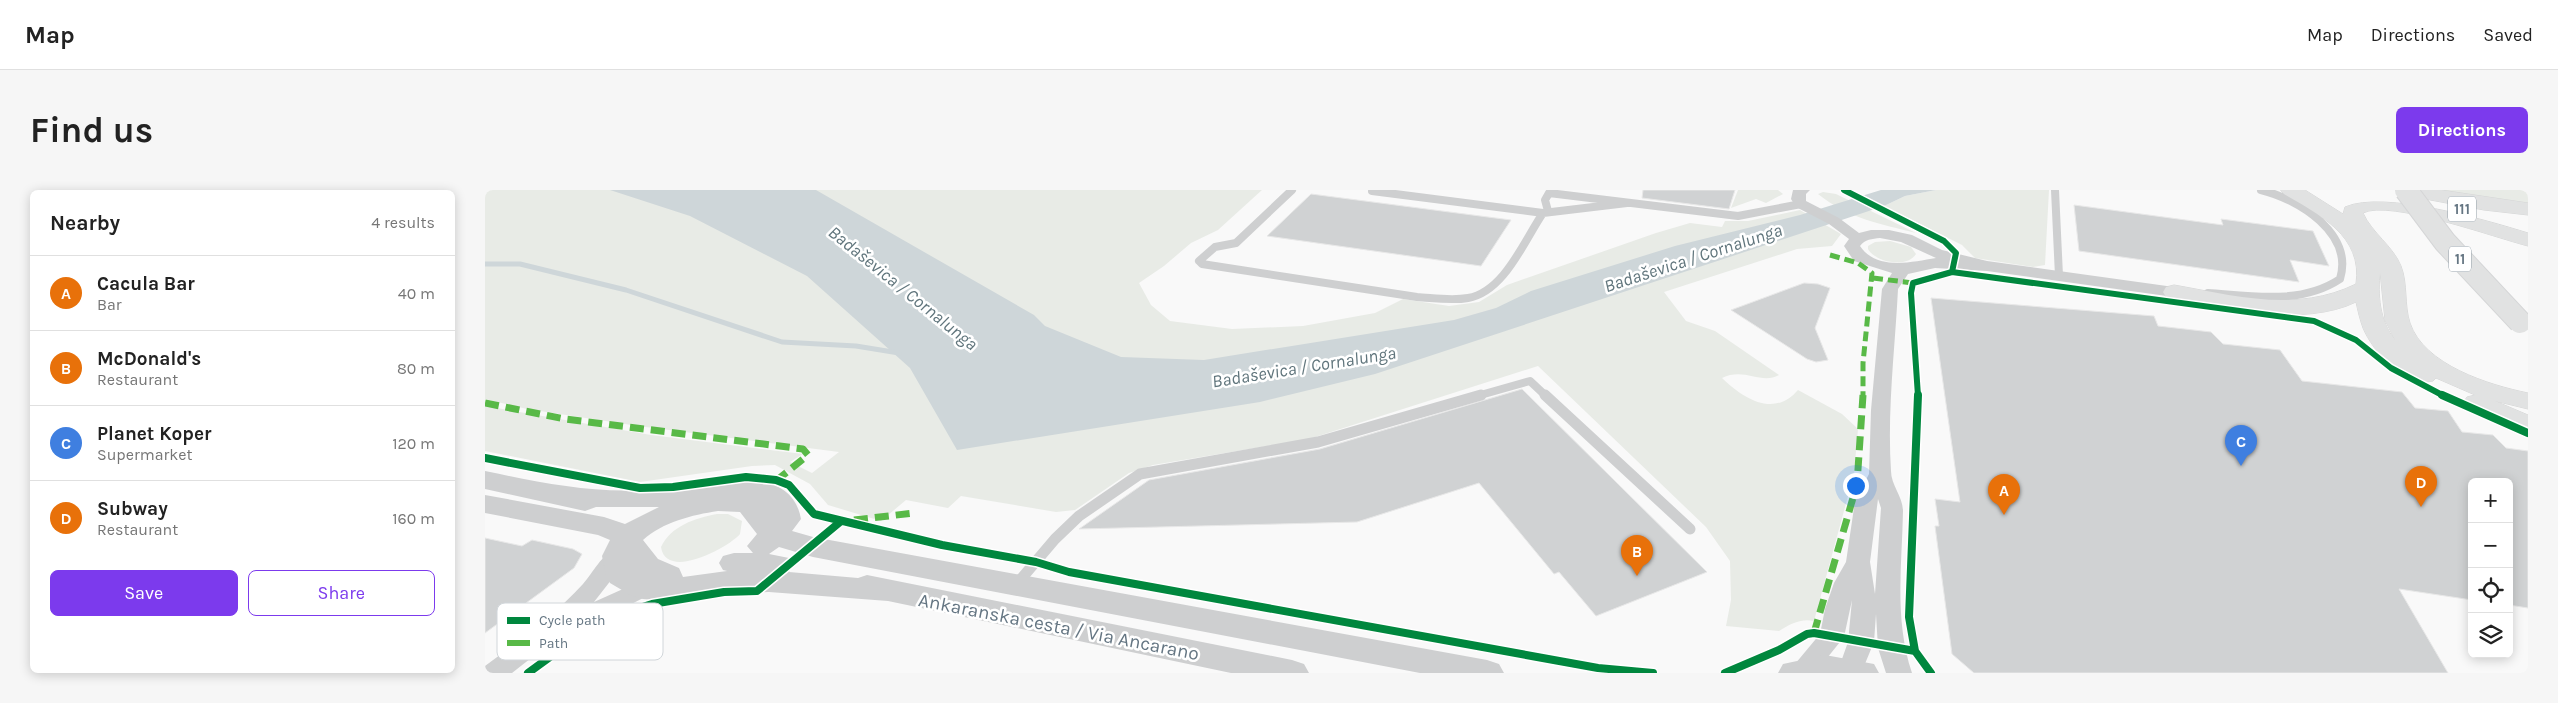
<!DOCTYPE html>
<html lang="en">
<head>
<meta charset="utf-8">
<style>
	:root { --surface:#fff; --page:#f6f6f6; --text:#222; --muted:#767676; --line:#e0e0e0; --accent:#7c3aed }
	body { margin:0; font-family:Karla,sans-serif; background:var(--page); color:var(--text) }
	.controls { position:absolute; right:15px; bottom:15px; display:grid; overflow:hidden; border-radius:8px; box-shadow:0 2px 12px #0003 }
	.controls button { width:45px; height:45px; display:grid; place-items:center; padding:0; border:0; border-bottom:1px solid var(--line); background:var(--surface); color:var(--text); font:25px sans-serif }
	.you { position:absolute; left:1370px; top:295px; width:18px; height:18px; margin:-12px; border:4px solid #fff; border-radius:50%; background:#1a73e8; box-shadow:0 0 0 8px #1a73e833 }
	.badge { display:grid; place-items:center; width:32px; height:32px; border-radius:50%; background:var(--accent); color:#fff; font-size:16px; font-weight:700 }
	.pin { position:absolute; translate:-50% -41px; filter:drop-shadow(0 1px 2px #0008) }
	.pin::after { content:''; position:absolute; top:26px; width:18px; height:15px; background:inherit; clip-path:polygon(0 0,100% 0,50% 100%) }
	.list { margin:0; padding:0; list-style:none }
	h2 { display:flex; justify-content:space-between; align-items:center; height:65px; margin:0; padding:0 20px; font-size:21px }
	h2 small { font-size:16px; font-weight:400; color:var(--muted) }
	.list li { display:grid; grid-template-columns:32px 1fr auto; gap:15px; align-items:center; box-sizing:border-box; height:75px; padding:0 20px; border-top:1px solid var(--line) }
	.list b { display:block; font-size:19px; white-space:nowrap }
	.list p { margin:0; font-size:16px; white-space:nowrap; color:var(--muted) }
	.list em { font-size:16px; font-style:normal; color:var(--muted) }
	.actions { display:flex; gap:10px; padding:15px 20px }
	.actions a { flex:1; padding:11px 0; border:1px solid var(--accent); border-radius:8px; text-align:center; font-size:18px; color:var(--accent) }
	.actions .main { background:var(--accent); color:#fff }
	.icon { flex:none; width:28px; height:28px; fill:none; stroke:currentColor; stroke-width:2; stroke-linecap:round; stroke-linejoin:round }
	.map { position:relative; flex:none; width:2043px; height:483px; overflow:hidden; border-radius:8px }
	header { display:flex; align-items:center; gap:30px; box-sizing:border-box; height:70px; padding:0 25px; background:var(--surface); border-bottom:1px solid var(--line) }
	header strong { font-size:24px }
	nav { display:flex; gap:28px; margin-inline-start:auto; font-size:18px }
	.intro { display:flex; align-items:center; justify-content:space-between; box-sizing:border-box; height:120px; padding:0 30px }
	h1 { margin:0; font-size:35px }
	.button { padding:12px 22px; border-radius:8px; background:var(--accent); color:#fff; font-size:18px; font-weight:700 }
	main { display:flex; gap:30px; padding:0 30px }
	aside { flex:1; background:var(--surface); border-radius:8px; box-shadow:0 2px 12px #0003 }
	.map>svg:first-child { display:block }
	.green { fill:#e8ebe6 }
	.water { fill:#ced6d9 }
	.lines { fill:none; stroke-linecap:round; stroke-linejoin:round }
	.stream { stroke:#ced6d9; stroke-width:5 }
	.building { fill:#d0d2d3; stroke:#e8e8e8 }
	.trunk-casing { stroke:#d5d6d6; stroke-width:1 }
	.service-far1 { stroke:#cecfd0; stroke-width:8 }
	.service { stroke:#cecfd0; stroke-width:11 }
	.minor { fill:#cecfd0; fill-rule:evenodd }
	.tertiary { fill:#cecfd0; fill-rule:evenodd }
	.trunk { fill:#e1e2e2; fill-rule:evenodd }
	.primary-bridge-casing { stroke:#d5d6d7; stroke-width:24; stroke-linecap:butt }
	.primary-bridge { stroke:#e1e2e2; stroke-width:22 }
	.quiet-far1 { stroke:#58b947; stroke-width:5; stroke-dasharray:10 5; stroke-linecap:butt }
	.quiet { stroke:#58b947; stroke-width:7; stroke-dasharray:14 7; stroke-linecap:butt }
	.cycleway-far1-casing { stroke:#fff; stroke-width:9 }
	.cycleway-casing { stroke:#fff; stroke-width:11 }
	.cycleway-far1 { stroke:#00873e; stroke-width:6 }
	.cycleway { stroke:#00873e; stroke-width:8 }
	.labels { text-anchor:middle; stroke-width:5; stroke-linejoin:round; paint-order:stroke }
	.shield { fill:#fff; stroke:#939fa8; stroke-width:1 }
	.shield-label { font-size:15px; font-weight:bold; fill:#657683 }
	.water-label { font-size:18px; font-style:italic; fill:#60757c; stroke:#fff }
	.near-street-label { font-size:19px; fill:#657683; stroke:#fff }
	.key { fill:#fff; stroke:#d1d6da; stroke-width:1 }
	.key-label { font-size:14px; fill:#657683 }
</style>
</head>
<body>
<header>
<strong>Map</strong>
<nav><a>Map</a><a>Directions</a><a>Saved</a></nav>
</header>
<div class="intro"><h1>Find us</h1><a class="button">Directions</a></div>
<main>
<aside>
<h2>Nearby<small>4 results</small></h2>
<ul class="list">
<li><span class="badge" style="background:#e8710a">A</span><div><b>Cacula Bar</b><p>Bar</p></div><em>40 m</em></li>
<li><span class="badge" style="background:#e8710a">B</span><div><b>McDonald's</b><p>Restaurant</p></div><em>80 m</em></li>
<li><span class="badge" style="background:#3f7fe0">C</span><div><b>Planet Koper</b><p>Supermarket</p></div><em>120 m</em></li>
<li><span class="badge" style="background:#e8710a">D</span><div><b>Subway</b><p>Restaurant</p></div><em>160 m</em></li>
</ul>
<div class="actions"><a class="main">Save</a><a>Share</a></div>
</aside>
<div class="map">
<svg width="2043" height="483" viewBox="0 0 2043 483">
	<rect width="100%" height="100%" fill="#f9f9f9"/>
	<path class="green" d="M0 0H777L733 40 706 53 679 76 654 93 666 115 685 131 747 139 818 136 890 123 918 109 964 116 994 112 1022 95 1171 43 1205 33 1237 37 1240 31H1263L1315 20 1356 44 1347 56 1312 59 1179 102 1201 131 1230 141 1294 185C1276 195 1259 177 1237 188 1259 209 1289 228 1313 200L1357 224 1373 239 1369 284 1329 431C1316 428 1305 434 1294 441L1241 436 1246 410 1245 371 1221 337 1053 176 824 249 668 275 644 283 590 320 571 322 476 306 463 318 421 310 396 331 343 315 325 294 290 275 267 276 155 292 0 261V216L166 245 318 264 305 272 327 283 354 262 153 236 42 219 0 209Z
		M1253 0H1293L1298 4 1281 13 1271 9 1246 18Z
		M1451 0H1564L1560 75 1548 77 1490 68 1477 55 1399 16 1420 6Z
		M1941 0H2037L2043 3V15Z
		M1338 2 1351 4 1431 43C1395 34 1363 28 1333 4Z
		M1405 51 1426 57 1431 64C1422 79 1390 72 1383 59V56L1390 52Z
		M232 324H243L257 331 255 344C243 358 181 391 176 357 186 336 210 328 232 324Z"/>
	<path class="water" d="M125 0H331L549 125 560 136 636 167 719 170 969 130 1011 118 1046 101 1190 56 1315 25 1396 0H1451L1420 6 1399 16 890 184 775 212 472 260 425 178 322 86 205 26Z"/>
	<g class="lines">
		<path class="stream" d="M0 74H35L141 100 297 152 371 156 414 163"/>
	</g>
	<path class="building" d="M1158 0H1250L1244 19 1157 8Z
		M826 4 1026 30 996 76 782 46Z
		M1589 15 1738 35 1736 29 1828 41 1844 76 1805 70 1814 92 1594 61Z
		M1319 93 1333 94 1345 98 1330 138 1343 170 1331 172 1322 169 1246 120Z
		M1446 108 1669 126 1673 136 1726 142 1738 154 1795 160 1817 191 1917 202 1930 218 1963 221 1977 242 2008 245 2021 258 2043 261V418L2024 415V292H1987V410L1914 399 1963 483H1489L1467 464 1450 336H1454L1450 309 1475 312Z
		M1037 199 1222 382 1111 426 1074 382 1069 384 994 293 872 332 594 339 664 290 835 259Z
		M0 348 37 356 47 350 88 359 97 364 89 378 0 443Z"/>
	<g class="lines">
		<defs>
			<path id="trunk" d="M1796 0H1820L1858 24 1860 17C1899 0 2001 30 2043 43V56C2011 48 1904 9 1878 23 1887 43 1908 56 1916 76 1923 94 1919 115 1925 133 1939 175 2004 195 2043 203V219L2010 211 2043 225V243L1982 219 1978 213 1982 207 1990 205 1951 188 1948 191C1920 198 1888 162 1878 138 1875 130 1873 121 1871 112 1820 137 1735 120 1681 107L1678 102 1681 97 1689 95C1751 106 1812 123 1871 94 1878 46 1835 25 1799 4ZM1895 82 1900 130 1910 150C1894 130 1893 105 1895 82Z
				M1914 0H1956L2043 13V25L1999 20 1924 6 1917 4Z"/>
		</defs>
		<use href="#trunk" class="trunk-casing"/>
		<path class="service-far1" d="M807 0 751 53 730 57 714 71 717 74 932 107C949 108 966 111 983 108 1019 102 1039 51 1058 23L1142 13
			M1570 0 1574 86
			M887 1 1058 23
			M1063 21 1060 10 1064 3 1253 26 1316 14
			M1723 103C1767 106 1816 115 1855 89 1869 43 1813 9 1776 0
			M992 206 1045 191 1061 206"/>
		<path class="service" d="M1060 205 1205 339
			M536 389 570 349 594 326 655 284 833 252 996 205"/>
		<path class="minor" d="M1308 0H1325L1321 4V11L1354 28 1374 43 1386 40H1404L1427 45 1457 60 1502 71 1689 97 1697 102 1689 107 1502 81 1450 78 1423 84 1413 99C1410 159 1402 221 1406 281 1406 295 1418 307 1418 321 1417 376 1409 429 1427 483H1401L1393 458 1391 424 1389 452 1377 481 1375 483H1347L1357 469 1363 452 1367 410 1359 447 1330 483H1307L1305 480 1335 444 1340 419 1349 393 1361 372 1370 311 1384 284 1386 220 1397 99 1407 83 1369 71 1359 56 1364 49 1344 34 1311 17 1306 9ZM1395 48 1416 52 1451 68C1426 72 1392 81 1375 56 1380 49 1387 49 1395 48ZM1393 309 1396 318 1390 404 1385 372Z
			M132 359 140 361 144 367 109 412 158 390 166 392 170 398 166 404 80 448 69 450 27 483H0V476C34 451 69 426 98 394 108 383 117 363 132 359Z"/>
		<path class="tertiary" d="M0 281C53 292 104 303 158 300 196 298 237 284 275 291 297 295 312 306 316 329L307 341 328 347 1002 470 1014 474 1019 483H935L328 367 294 357 284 364 304 368 308 375 304 382 373 388 382 385 807 470 819 474 824 483H746L403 411 284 402 244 403 179 411 158 409 147 406 125 393 121 385 117 366 125 350 113 345 0 323V305L119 327 140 334 174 317H111L100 321 0 299ZM233 321 255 322 272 344 262 356 268 363H249L238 366 234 373 238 380 242 381 198 387 194 378 173 369 158 350C178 332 207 325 233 321Z
			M1340 465 1389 474 1394 483H1293L1298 474Z"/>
		<use href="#trunk" class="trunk"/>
		<defs>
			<path id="primary-bridge" d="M1921 0 1960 52 2035 132"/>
		</defs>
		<use href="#primary-bridge" class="primary-bridge-casing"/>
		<use href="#primary-bridge" class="primary-bridge"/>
		<path class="quiet-far1" d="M1345 65 1373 73 1387 83 1378 173V206
			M1388 88 1428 93"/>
		<path class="quiet" d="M0 213 80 229 318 259 323 265 292 290
			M369 330 429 323
			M1329 443 1372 294 1378 205"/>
		<defs>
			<path id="cycleway-far1" d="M1359 0 1459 51 1471 63 1467 82
				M1433 206 1426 103 1428 93 1467 82 1829 131 1871 150 1906 178 1959 206"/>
			<path id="cycleway" d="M1433 205 1424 427 1430 461 1446 483
				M1957 205 2043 243
				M0 268 155 298 188 297 261 287 291 290 304 295 329 324 457 355 551 372 584 382 1113 478 1168 483
				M43 483 69 464 151 419 167 414 239 402 272 401 355 332
				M1240 483 1294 460 1322 444 1329 443 1430 461"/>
		</defs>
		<use href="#cycleway-far1" class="cycleway-far1-casing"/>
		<use href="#cycleway" class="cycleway-casing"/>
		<use href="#cycleway-far1" class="cycleway-far1"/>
		<use href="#cycleway" class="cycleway"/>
	</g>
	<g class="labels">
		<g class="shield">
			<rect x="1963" y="6.5" width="28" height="25" rx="4"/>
			<rect x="1964" y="56.5" width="22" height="25" rx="4"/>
		</g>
		<g class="shield-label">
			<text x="1977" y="24">111</text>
			<text x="1975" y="74">11</text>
		</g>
		<g class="water-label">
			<text transform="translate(1208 68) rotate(-18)" y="6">Badaševica / Cornalunga</text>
			<text transform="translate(418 98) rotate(39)" y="6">Badaševica / Cornalunga</text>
			<text transform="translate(819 177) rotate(-9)" y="6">Badaševica / Cornalunga</text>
		</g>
		<g class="near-street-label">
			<text transform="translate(574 436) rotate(11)" y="7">Ankaranska cesta / Via Ancarano</text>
		</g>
	</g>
	<rect x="12" y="413" width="166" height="57" rx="8" class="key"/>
	<rect x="22" y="427" width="23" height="7" fill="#00873e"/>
	<rect x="22" y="450" width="23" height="6" fill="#58b947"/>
	<g class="key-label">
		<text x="54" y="435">Cycle path</text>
		<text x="54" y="458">Path</text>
	</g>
</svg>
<div class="controls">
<button>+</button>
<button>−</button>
<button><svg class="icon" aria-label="locate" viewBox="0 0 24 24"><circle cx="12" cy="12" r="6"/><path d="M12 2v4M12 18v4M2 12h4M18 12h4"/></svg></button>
<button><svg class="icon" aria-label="layers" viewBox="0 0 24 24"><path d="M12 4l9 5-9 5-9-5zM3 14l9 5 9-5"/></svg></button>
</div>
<div class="you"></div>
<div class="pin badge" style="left:1519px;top:325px;background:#e8710a">A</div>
<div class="pin badge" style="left:1152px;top:386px;background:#e8710a">B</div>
<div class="pin badge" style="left:1756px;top:276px;background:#3f7fe0">C</div>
<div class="pin badge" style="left:1936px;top:317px;background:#e8710a">D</div>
</div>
</main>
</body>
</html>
